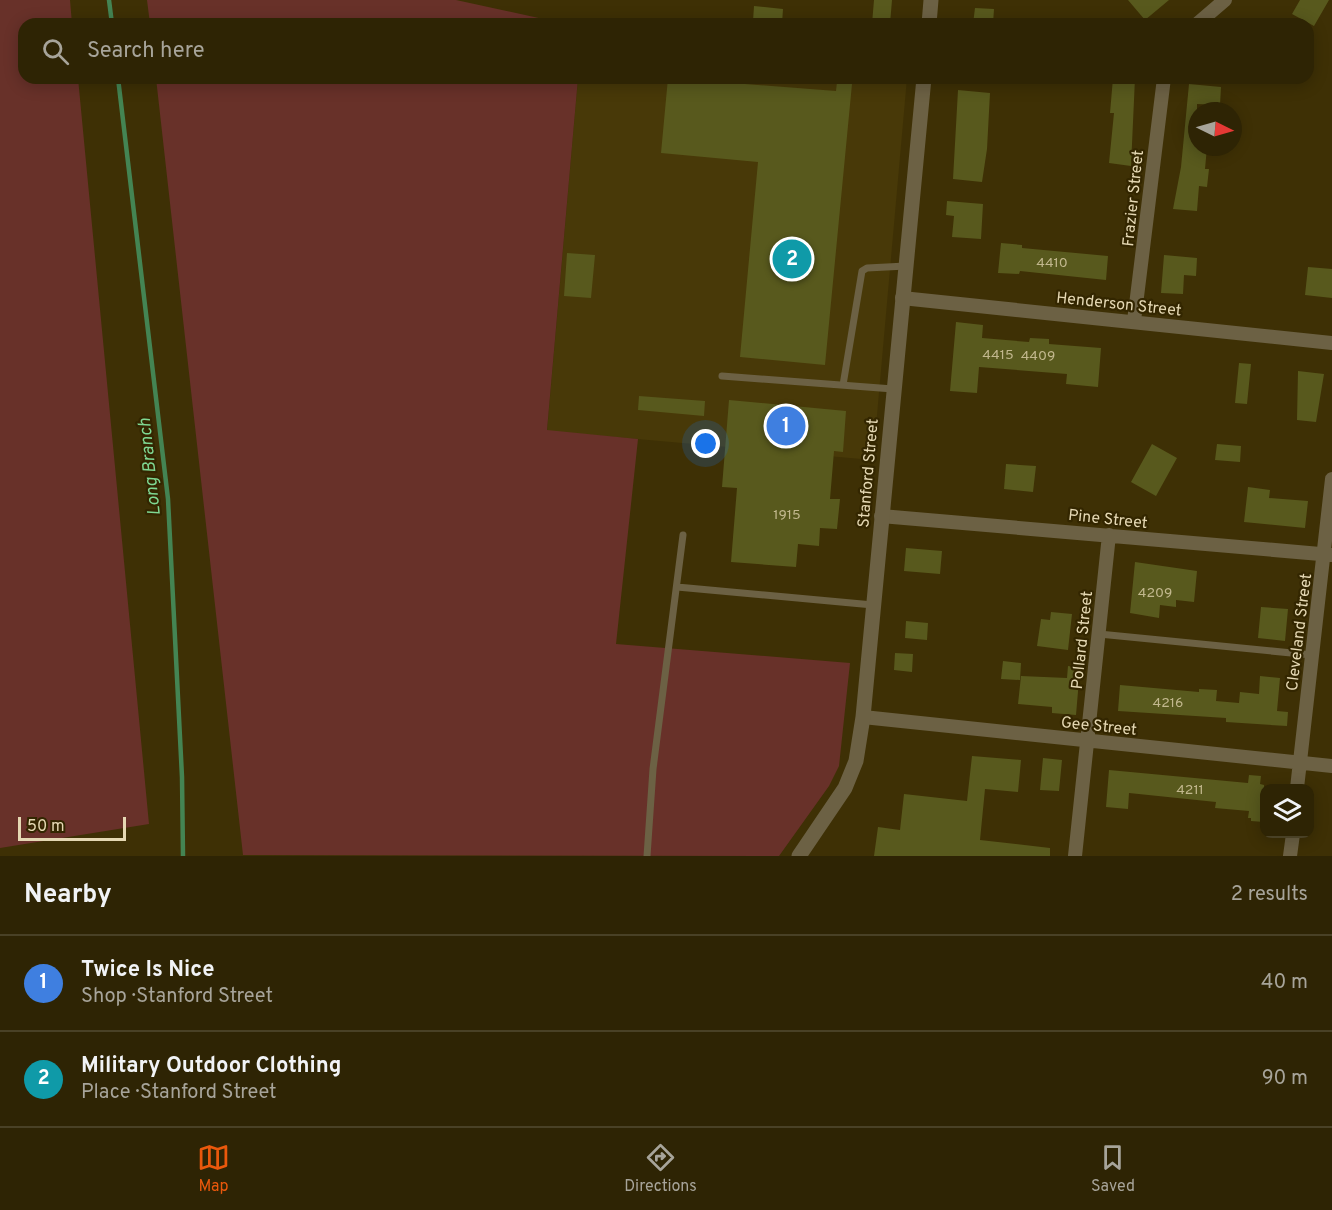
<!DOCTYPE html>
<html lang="en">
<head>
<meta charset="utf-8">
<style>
	:root { --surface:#2e2404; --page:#3a3013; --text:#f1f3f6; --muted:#a7a49a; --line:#494126; --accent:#ea580c }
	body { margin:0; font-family:Overpass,sans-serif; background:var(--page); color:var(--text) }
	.controls { position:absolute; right:18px; bottom:18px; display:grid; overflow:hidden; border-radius:12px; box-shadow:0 3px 15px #0003 }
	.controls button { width:54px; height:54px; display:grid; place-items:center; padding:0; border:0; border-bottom:2px solid var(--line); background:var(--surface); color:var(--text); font:30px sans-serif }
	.compass { position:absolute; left:1188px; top:102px; width:54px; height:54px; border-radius:50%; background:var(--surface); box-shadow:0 3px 15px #0003; rotate:95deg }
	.scale { position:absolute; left:18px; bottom:15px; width:108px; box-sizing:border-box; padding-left:6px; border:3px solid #e5d8b3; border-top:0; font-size:16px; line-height:21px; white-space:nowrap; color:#e5d8b3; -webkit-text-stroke:4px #332600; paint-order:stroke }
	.you { position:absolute; left:706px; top:444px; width:21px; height:21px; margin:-15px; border:4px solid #fff; border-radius:50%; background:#1a73e8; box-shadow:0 0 0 9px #1a73e833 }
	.badge { display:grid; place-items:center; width:39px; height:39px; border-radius:50%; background:var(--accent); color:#fff; font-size:20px; font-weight:700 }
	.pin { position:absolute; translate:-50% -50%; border:3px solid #fff; box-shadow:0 2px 6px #0006 }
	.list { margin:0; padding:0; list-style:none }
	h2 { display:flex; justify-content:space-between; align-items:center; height:78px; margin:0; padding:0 24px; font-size:26px }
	h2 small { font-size:20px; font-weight:400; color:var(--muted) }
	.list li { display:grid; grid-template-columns:39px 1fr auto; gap:18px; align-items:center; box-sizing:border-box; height:96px; padding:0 24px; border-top:2px solid var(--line) }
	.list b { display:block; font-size:22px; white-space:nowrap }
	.list p { margin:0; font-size:20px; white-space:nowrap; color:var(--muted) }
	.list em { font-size:20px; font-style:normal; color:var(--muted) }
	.icon { flex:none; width:33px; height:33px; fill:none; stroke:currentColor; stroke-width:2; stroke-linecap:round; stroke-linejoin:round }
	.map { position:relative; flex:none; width:1332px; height:856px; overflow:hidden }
	.search { position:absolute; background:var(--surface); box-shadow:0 3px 15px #0003; left:18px; right:18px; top:18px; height:66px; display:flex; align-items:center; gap:15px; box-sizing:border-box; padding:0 21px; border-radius:18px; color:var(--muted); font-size:22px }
	.sheet { height:270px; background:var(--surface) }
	nav { display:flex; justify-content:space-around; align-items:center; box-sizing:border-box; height:84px; border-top:2px solid var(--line); background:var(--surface); font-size:16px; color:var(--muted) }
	nav a { display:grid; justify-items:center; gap:3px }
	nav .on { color:var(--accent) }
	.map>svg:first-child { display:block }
	.built { fill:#483908 }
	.green { fill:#683129 }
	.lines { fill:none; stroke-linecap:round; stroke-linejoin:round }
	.stream { stroke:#448453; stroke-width:4.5 }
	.building { fill:#58591d }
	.service { stroke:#6c6144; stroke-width:7 }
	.minor { stroke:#6c6144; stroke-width:14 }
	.tertiary { stroke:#6c6144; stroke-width:15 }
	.labels { text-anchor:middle; stroke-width:4.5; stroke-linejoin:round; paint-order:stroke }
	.number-label { font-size:14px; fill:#c2b88e }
	.street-label { font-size:16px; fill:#e5d8b3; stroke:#332600 }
	.water-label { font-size:18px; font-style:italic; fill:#7fd892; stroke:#332600 }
</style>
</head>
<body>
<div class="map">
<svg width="1332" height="856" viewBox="0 0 1332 856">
	<rect width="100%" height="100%" fill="#3e3005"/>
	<path class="built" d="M578 78H907L873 460 547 431Z"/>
	<path class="green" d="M0 0H70L72 24H24V78H78L149 824 0 848Z
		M147 0H456L566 24H150Z
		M156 78H578L547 430 638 439 616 644 850 663 839 766 829 786 779 856 243 855Z"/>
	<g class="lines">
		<path class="stream" d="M109 0 112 24
			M118 78 168 499 182 777 183 856"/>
	</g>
	<path class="building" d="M874 0H892L890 24H872Z
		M1128 0H1169L1145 20Z
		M1300 0H1329L1314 26 1292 14Z
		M754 6 783 9 782 24 753 21Z
		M975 8 994 9 993 24H973Z
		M668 78 836 91 837 82 852 84 825 365 740 357 758 162 661 153Z
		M1113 78H1135L1131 166 1109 163 1114 113H1110Z
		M1189 84 1221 87 1220 105 1197 104V147H1207L1205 169H1209L1207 187 1199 186 1197 211 1173 209 1181 167Z
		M958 90 990 93 987 149 982 182 953 179Z
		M947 201 983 204 981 239 952 237 954 216 946 215Z
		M1001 243 1022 245V248L1108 256 1106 280 1020 271 1019 274 998 273Z
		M567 253 595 255 591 298 564 296Z
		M1164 255 1197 258 1196 276 1184 275 1183 294 1161 293Z
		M1308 267 1332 269V298L1305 295Z
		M956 322 983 325 982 338 1029 342 1030 338 1049 339V344L1101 348 1098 387 1066 384 1067 374 979 367 977 393 950 391Z
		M1239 363 1251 364 1247 404 1235 403Z
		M1298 371 1324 374 1316 422 1297 420Z
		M639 396 705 401 704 416 638 410Z
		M729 400 846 411 843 452 834 451 830 499H840L837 529 820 528 819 546 798 544 796 567 731 562 737 488 722 487Z
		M1152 444 1177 458 1156 496 1131 482Z
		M1217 444 1241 446 1240 462 1215 460Z
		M1006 464 1036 466 1033 492 1004 489Z
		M1248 487 1270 490 1269 498 1308 501 1305 528 1244 522Z
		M906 548 942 551 940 574 904 571Z
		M1135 562 1197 571 1194 602 1176 600V607L1160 605 1159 618 1130 613Z
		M1261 607 1288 609 1285 641 1258 638Z
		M1051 612 1072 614 1068 650 1037 646 1041 619 1050 620Z
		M906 621 928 623 927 640 905 638Z
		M895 653 913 654 912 672 894 670Z
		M1003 661 1021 663 1020 680 1001 679Z
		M1068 666 1080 668 1076 715 1052 713V707L1018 704 1021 676 1067 678Z
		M1260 676 1280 678 1277 711 1288 712 1287 726 1226 722V718L1118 711 1120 685 1199 692V689L1217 690 1216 701 1239 703 1240 692 1259 694Z
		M972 756 1021 760 1018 792 985 789 980 840 1050 848V856H874L878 827 900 830 904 794 967 801Z
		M1043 758 1062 760 1059 791 1040 790Z
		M1109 770 1248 783 1249 775 1261 776 1260 784 1264 785V822L1251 821V818H1248L1249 811 1215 808 1216 802 1129 793 1128 809 1106 807Z"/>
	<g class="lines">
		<path class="service" d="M722 376 893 389
			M843 385 862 271 867 268 906 266
			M677 587 873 605
			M1099 634 1312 655
			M647 856 653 769 683 535"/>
		<path class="minor" d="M1197 24 1225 0
			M902 298 1332 343
			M1134 321 1164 78
			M881 516 1332 555
			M863 717 1332 766
			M1297 788 1332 479
			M1075 856 1109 535
			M1290 856 1293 834"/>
		<path class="tertiary" d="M929 24 931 0
			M799 856 845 788 856 761 863 717 924 78"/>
	</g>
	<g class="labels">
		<g class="number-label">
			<text x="1052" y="267">4410</text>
			<text x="998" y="359">4415</text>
			<text x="1038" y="360">4409</text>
			<text x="787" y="519">1915</text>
			<text x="1155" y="597">4209</text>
			<text x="1168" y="707">4216</text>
			<text x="1190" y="794">4211</text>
		</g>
		<g class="street-label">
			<text transform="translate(1132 198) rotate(-84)" y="6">Frazier Street</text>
			<text transform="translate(1119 303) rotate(6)" y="6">Henderson Street</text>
			<text transform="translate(867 473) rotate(-85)" y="6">Stanford Street</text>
			<text transform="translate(1108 518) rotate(6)" y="6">Pine Street</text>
			<text transform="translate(1298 632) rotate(-83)" y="6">Cleveland Street</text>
			<text transform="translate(1081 640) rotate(-84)" y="6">Pollard Street</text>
			<text transform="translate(1099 725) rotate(6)" y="6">Gee Street</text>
		</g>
		<g class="water-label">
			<text transform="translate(149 467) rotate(-96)" y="6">Long Branch</text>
		</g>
	</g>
</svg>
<div class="controls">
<button><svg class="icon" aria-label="layers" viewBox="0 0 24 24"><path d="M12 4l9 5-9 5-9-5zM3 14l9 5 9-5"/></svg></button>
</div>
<svg class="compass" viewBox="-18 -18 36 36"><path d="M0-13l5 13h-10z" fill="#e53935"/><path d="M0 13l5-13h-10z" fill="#a7a49a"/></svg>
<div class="scale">50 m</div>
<div class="you"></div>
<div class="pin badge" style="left:786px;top:426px;background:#3f7fe0">1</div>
<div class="pin badge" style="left:792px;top:259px;background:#0f9aa8">2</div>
<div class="search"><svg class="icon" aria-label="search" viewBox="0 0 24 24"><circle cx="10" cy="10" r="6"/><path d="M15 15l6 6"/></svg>Search here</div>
</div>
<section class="sheet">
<h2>Nearby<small>2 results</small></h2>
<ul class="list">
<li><span class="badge" style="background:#3f7fe0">1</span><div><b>Twice Is Nice</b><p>Shop · Stanford Street</p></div><em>40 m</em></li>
<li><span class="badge" style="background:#0f9aa8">2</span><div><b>Military Outdoor Clothing</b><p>Place · Stanford Street</p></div><em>90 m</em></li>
</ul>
</section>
<nav>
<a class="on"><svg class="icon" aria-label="map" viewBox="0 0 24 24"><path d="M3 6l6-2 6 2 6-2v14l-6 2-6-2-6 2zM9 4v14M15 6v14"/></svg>Map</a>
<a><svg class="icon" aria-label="directions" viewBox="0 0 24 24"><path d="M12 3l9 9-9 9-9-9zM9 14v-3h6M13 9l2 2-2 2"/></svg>Directions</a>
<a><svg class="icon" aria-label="saved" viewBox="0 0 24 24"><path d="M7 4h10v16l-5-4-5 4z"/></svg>Saved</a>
</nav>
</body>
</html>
